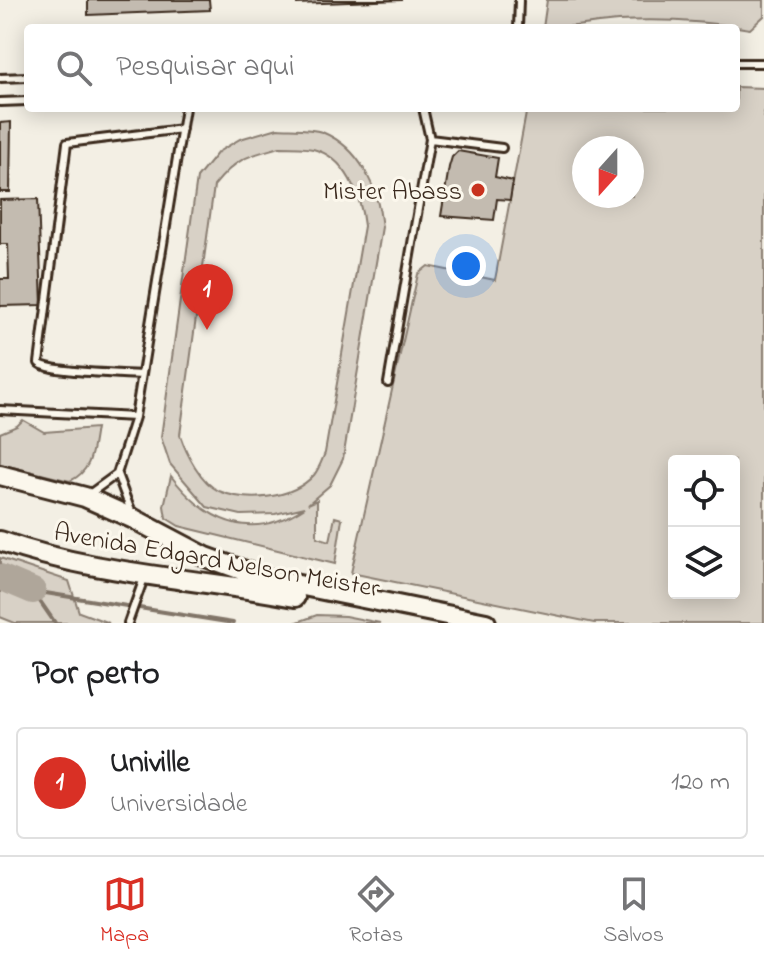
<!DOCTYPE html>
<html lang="pt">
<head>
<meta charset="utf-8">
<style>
	:root { --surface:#fff; --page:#f2f2f2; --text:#202124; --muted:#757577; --line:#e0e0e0; --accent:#d93025 }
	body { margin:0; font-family:"Indie Flower",sans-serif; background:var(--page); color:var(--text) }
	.controls { position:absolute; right:24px; bottom:24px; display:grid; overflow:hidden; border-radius:8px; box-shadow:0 4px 20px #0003 }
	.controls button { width:72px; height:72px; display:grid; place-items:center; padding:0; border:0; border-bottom:2px solid var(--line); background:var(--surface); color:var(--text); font:40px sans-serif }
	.compass { position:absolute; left:572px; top:136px; width:72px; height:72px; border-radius:50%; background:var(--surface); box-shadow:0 4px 20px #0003; rotate:201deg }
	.you { position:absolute; left:466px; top:266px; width:28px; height:28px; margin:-20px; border:6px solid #fff; border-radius:50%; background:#1a73e8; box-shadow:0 0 0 12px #1a73e833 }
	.badge { display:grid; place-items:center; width:52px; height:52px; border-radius:50%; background:var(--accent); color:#fff; font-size:26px; font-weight:700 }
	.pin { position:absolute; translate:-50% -66px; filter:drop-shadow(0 2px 4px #0008) }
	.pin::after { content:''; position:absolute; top:42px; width:28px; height:24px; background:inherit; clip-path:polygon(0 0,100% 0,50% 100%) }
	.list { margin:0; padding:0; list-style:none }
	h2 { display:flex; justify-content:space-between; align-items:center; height:104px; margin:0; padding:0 32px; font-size:34px }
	h2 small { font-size:26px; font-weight:400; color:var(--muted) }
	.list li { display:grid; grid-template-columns:52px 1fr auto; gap:24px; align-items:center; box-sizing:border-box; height:112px; margin:0 16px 16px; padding:0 16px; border:2px solid var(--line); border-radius:8px }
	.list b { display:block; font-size:30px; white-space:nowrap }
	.list p { margin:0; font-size:26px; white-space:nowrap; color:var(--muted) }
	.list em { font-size:26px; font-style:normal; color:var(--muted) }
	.icon { flex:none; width:44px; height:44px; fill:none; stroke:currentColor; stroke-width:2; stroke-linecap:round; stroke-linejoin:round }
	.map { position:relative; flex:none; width:764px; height:623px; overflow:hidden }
	.search { position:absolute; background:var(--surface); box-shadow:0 4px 20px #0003; left:24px; right:24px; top:24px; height:88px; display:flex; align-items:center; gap:20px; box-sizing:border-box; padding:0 28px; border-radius:8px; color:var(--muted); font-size:30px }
	.sheet { height:232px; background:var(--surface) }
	nav { display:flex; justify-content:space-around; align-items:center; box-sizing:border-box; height:112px; border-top:2px solid var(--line); background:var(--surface); font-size:22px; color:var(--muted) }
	nav a { display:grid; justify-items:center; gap:4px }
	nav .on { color:var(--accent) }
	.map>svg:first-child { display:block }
	.green { fill:#d8d1c6; stroke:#8a7e72; stroke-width:2; fill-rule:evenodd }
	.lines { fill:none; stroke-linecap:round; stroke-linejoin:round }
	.stream { stroke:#817468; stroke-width:4 }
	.river { stroke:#afa69a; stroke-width:26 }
	.building { fill:#c3bbb0; stroke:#3b2a1e; stroke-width:2 }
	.lane-casing { stroke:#3b2a1e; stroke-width:12 }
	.primary-casing { stroke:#3b2a1e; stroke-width:24 }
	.lane { stroke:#fbf7ec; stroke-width:6 }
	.primary { stroke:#fbf7ec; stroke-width:18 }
	.poi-dot { fill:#c8321e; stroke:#fbf7ec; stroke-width:3 }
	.labels { text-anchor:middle; stroke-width:6; stroke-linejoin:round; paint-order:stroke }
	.poi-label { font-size:26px; fill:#3b2a1e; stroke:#fbf7ec; text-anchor:end }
	.street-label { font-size:26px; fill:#3b2a1e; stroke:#fbf7ec }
</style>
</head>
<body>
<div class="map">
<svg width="764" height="623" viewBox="0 0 764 623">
	<rect width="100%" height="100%" fill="#f3efe4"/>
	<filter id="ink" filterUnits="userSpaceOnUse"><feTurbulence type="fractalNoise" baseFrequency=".0125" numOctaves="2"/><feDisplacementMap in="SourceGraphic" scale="16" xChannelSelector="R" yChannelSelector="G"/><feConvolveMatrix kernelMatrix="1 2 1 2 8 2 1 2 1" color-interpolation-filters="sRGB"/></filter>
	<g filter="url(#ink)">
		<path class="green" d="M547 0H764V16L750 29C707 21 662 19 618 21 592 23 570 28 543 28Z
			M736 87 764 88V623H594L351 573 418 274 428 266 495 280 527 108H736ZM584 148H632V196H584ZM674 461H734V593H674Z
			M278 128C292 129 310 128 322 132 361 148 378 188 382 227L343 459 330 485 308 504 317 500V537L330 541 335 517 342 519 335 564 179 526 166 518 164 506 171 476C208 524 252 542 305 507L275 514 241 515 207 507 170 464 161 437 197 178 218 152 240 139ZM280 147C291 147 303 147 313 149 346 157 361 196 364 226L325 453C322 460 319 469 314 475 292 499 248 503 219 491 201 483 186 453 180 435L214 186C236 158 247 156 280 147Z
			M23 420 44 432 96 428C92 450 93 470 70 481L0 464V433L17 426Z
			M0 558 69 581 79 612 109 623H15L0 617Z
			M317 615 345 616 380 623H295Z"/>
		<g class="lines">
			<path class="stream" d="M33 591 233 623
				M33 591 55 623"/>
			<path class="river" d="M0 577 33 591"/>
		</g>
		<path class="building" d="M88 0H209L210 10 88 15Z
			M297 0H402L297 4Z
			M11 122 10 192H0V123Z
			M458 151 498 158 495 177 513 181 510 200 497 199 494 220 441 216 449 167 452 157Z
			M38 199 42 305 0 306V279H9L8 244H0V200Z"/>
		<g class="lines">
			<defs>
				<path id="lane" d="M518 28 519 0
					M736 63H764
					M0 78 28 77
					M0 102 28 101
					M430 139 502 148
					M141 375C122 373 49 373 39 363L67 143 182 129
					M388 383 430 139 423 108
					M0 410 135 417
					M88 495 117 474
					M131 511 117 474 135 417 185 108
					M128 623 144 578"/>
				<path id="primary" d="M0 475 85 497 134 519 206 557 264 578 486 623
					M0 541C96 575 197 578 295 597"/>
			</defs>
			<use href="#lane" class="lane-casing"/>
			<use href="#primary" class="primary-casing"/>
			<use href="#lane" class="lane"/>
			<use href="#primary" class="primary"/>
		</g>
	</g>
	<circle class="poi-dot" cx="478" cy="190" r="8"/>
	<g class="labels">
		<g class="poi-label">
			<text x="462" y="199">Mister Abass</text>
		</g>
		<g class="street-label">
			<text transform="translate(217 559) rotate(10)" y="9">Avenida Edgard Nelson Meister</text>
		</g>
	</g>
</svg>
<div class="controls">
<button><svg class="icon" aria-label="locate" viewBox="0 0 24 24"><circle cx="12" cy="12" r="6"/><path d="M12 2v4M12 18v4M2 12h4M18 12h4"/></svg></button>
<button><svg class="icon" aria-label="layers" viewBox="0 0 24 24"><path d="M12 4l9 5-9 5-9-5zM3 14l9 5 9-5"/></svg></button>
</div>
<svg class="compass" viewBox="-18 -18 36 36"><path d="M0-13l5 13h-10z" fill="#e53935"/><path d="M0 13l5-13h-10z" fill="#757577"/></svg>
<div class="you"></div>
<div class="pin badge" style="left:207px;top:330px">1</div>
<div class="search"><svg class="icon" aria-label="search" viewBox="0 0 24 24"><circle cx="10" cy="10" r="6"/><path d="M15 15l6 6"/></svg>Pesquisar aqui</div>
</div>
<section class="sheet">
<h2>Por perto<small></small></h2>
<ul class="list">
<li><span class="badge">1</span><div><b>Univille</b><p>Universidade</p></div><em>120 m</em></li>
</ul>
</section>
<nav>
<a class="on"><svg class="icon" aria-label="map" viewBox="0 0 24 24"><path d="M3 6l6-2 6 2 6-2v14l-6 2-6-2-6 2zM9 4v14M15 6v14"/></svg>Mapa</a>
<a><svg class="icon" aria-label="directions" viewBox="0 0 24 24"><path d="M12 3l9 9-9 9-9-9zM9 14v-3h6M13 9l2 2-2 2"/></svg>Rotas</a>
<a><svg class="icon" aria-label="saved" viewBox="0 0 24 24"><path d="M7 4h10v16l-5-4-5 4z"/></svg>Salvos</a>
</nav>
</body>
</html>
